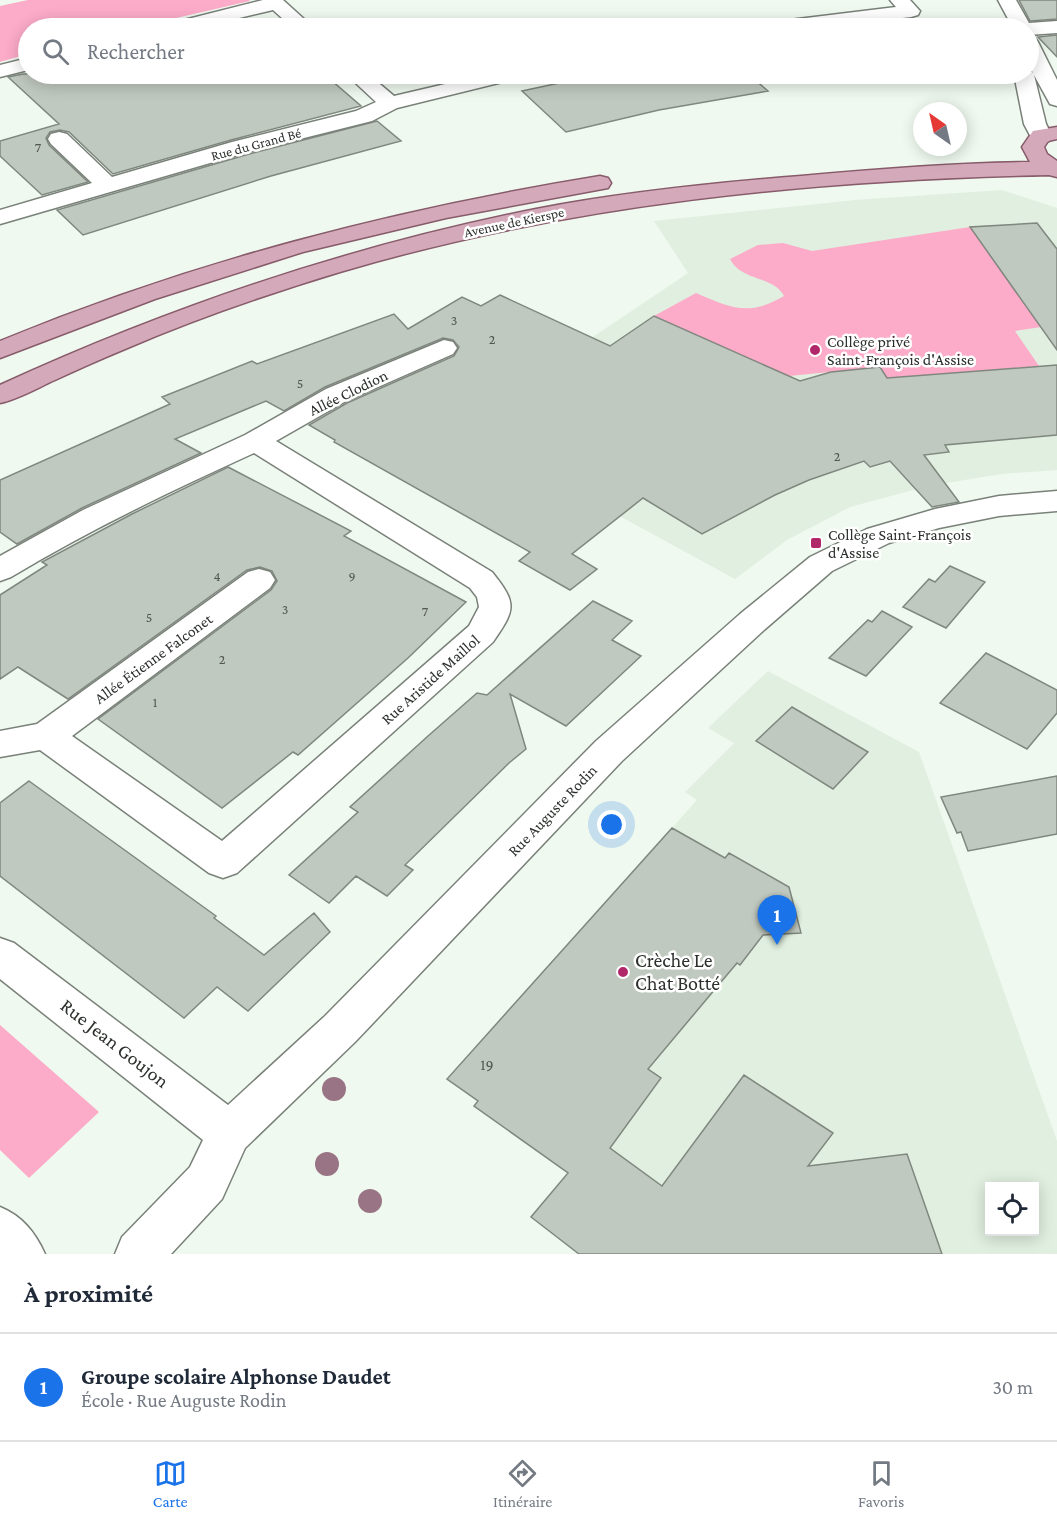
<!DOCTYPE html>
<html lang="fr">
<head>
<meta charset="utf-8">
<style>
	:root { --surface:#fff; --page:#f6f6f7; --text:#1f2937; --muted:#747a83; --line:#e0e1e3; --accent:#1a73e8 }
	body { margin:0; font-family:"Crimson Pro",serif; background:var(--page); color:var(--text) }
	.controls { position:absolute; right:18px; bottom:18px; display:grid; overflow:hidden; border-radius:0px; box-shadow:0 3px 15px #0003 }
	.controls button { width:54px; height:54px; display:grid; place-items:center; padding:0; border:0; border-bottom:2px solid var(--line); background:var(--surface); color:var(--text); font:30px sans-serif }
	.compass { position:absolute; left:913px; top:102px; width:54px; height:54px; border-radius:50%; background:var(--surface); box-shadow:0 3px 15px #0003; rotate:326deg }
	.you { position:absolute; left:612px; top:825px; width:21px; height:21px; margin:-15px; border:4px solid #fff; border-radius:50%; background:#1a73e8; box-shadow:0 0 0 9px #1a73e833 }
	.badge { display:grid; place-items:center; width:39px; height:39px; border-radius:50%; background:var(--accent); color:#fff; font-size:20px; font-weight:700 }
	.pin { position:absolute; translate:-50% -50px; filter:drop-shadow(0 2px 3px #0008) }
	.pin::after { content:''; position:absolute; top:32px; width:21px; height:18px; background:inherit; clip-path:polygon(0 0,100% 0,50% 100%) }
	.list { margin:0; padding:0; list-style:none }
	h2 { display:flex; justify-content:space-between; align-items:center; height:78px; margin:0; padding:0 24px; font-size:26px }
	h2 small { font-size:20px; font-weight:400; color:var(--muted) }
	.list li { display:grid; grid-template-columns:39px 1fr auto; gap:18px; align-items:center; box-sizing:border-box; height:108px; padding:0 24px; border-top:2px solid var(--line) }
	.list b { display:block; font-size:22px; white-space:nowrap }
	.list p { margin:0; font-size:20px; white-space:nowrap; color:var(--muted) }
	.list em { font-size:20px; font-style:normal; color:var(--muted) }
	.icon { flex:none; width:33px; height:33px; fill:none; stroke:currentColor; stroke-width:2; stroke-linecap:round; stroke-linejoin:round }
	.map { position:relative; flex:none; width:1057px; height:1254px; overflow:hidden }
	.search { position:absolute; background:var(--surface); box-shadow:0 3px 15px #0003; left:18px; right:18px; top:18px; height:66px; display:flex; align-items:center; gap:15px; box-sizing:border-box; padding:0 21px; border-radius:33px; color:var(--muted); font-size:22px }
	.sheet { height:186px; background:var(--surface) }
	nav { display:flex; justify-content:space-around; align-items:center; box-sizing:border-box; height:84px; border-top:2px solid var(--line); background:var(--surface); font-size:16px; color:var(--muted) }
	nav a { display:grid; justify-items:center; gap:3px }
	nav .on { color:var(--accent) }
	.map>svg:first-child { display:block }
	.built { fill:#e0efdf; fill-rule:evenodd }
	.green { fill:#fcabc8 }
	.building { fill:#c0c9bf; stroke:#7f877f; stroke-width:1.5 }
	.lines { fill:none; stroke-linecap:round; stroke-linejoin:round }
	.minor-casing { stroke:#798179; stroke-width:3 }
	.major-casing { stroke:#875b6a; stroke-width:3 }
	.minor { fill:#fff; fill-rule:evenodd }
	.major { fill:#d4aaba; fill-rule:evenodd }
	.tree { fill:#997484 }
	.poi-dot { fill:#b1286a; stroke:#fff; stroke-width:2 }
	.labels { text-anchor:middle; stroke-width:5; stroke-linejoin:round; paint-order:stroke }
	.far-street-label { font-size:14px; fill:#2c302c; stroke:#fff }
	.number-label { font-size:14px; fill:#515651 }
	.poi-label { font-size:16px; fill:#2c302c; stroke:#fff; text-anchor:start }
	.street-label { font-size:16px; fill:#2c302c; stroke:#fff }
	.near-number-label { font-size:16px; fill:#515651 }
	.near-poi-label { font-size:20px; fill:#2c302c; stroke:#fff; text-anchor:start }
	.near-street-label { font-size:20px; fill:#2c302c; stroke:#fff }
</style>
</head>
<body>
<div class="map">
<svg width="1057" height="1254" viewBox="0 0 1057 1254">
	<rect width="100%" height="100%" fill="#eff9ef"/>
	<path class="built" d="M1002 190 1057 208V470L1001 474 928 486 850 507 787 540 735 579 458 428 688 273 654 221 855 200Z
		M768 671 919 752 1057 1141V1254H579L531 1217 571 1169 522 1134 519 1138 474 1106 477 1101 447 1079 697 800 685 792 734 743 708 728ZM990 1186H1034V1232H990Z"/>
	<path class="green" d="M28 0H249L250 1 133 28H28V54L0 62V6Z
		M970 227 1041 327 1015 331 1039 366 887 378 880 367 789 376 654 316 696 293C731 308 749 317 784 296 774 276 741 281 730 259L758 245 783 243 812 251Z
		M0 1025 99 1112 29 1178 0 1150Z"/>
	<path class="building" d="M1019 0H1057V19L1030 21Z
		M1057 35V57L1038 37Z
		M23 74H324L361 106 231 140 113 174 69 132 60 130 50 132 46 138 49 145 88 182 42 195 0 156V141L59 124 8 77Z
		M601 74H748L768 91 659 110 566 132 522 91Z
		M377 121 401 141 271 176 83 235 57 210 249 154Z
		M1037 223 1057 249V350L970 227Z
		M500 295 610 346 654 316 800 381 831 372 880 367 887 378 1057 365V435L945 445 949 452 924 455 959 502 932 507 890 461 870 467 864 461 809 480 775 495 702 534 643 498 572 554 597 569 570 590 519 561 530 552 334 442 335 440 309 425 347 403 454 356 459 347 453 340 443 338 325 387 284 411 266 401 175 439 201 453 82 508 17 544 0 532V480L170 404 162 397 252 361 257 364 394 314 408 329 462 297 481 306Z
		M228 467 351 531 344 536 466 602 408 658 298 755 293 752 222 808 98 719 271 590 277 581 272 571 260 567 247 570 68 699 18 667 0 679V595L47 565 42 562 132 514Z
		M950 566 985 582 946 628 903 607 929 579 935 582Z
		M593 601 632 621 612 640 641 656 566 726 510 694 526 749 509 763 405 865 413 870 387 896 356 876 329 903 289 875 358 812 350 807 428 736 477 693 487 695Z
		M882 611 912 627 866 676 829 658 868 620 872 622Z
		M986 653 1057 690V713L1027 749 940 703Z
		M792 707 868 752 833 789 756 741Z
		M1057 776V834L968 851 961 832 957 833 941 797Z
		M29 781 216 916 214 918 264 955 314 913 330 932 248 1011 217 987 184 1018 0 876V803Z
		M672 828 725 858 729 853 789 887 801 933 763 935 740 965 737 963 648 1069 661 1078 610 1148 662 1186 744 1075 833 1133 808 1166 907 1154 942 1254H579L531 1217 568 1173 474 1106 478 1101 447 1079Z"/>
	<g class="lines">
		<defs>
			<path id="minor" d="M263 0H283L314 28H293L273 10 197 28H165L168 24Z
				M890 0H910L920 11 918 15 911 17 815 28H763L766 24 773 22 896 7Z
				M998 0H1016L1029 23 1057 21V33L1028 35V28H1013Z
				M1028 36 1035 38 1038 42 1057 80V106L1050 104 1034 75 1046 124 1052 136 1049 141 1041 143 1033 141 1024 124 1014 74H1028V69L1033 73 1028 63Z
				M28 58V70L0 77V65Z
				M346 74H368L394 96 488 74H522L519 78 397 108 372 121 248 152 0 224V210L92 183 51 144 48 139 51 134 59 132 67 134 112 177 232 142 356 111 376 102Z
				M444 340 453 342 457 348 453 354 346 401 276 441 492 572C518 604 515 610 493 642L237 873 223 878 209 873 40 750 0 757V731L37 724 248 572 259 569 270 572 275 580 270 588 72 736 222 841 469 626 479 607 477 597 470 588 254 453C171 491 89 530 11 577L0 581V556L83 510 245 435 326 389Z
				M1057 491V511L999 516 939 528 889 543 832 571 764 630 622 761 355 1042 245 1148 222 1199 171 1254H115L122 1237 190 1167 203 1140 0 979V938L14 943 228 1105 325 1016 596 741 740 614 810 557 867 529 935 509 999 496Z
				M0 1207C22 1216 35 1232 45 1254H0Z"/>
			<path id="major" d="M1057 127V139L1048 141 1044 147 1047 154 1057 161V177L1049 175C810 180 569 204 340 272 267 294 195 319 125 349 101 359 78 369 55 380 37 388 19 399 0 403V385C172 306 351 246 536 209 624 192 713 183 801 176 877 169 954 163 1030 162L1022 147 1033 131Z
				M600 176 608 178 611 183 608 188 446 218 303 252 155 299 0 358V341C195 261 392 210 600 176Z"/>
		</defs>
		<use href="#minor" class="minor-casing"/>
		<use href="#major" class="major-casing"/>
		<use href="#minor" class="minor"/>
		<use href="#major" class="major"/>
	</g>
	<g class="tree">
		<circle cx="334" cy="1089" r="12"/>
		<circle cx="327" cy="1164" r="12"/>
		<circle cx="370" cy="1201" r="12"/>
	</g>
	<g class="poi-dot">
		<circle cx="815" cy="350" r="6"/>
		<rect x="810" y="537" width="12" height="12" rx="3"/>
		<circle cx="623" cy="972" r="6"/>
	</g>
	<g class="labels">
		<g class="far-street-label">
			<text transform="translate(256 144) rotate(-15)" y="5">Rue du Grand Bé</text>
			<text transform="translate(514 222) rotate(-12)" y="5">Avenue de Kierspe</text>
		</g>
		<g class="number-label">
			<text x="38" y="152">7</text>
			<text x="454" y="325">3</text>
			<text x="492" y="344">2</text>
			<text x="300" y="388">5</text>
			<text x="837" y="461">2</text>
			<text x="217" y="581">4</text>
			<text x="352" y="581">9</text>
			<text x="285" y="614">3</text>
			<text x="425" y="616">7</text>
			<text x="149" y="622">5</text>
			<text x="222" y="664">2</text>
			<text x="155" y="707">1</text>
		</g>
		<g class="poi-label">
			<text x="827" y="347">Collège privé<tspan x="827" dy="18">Saint-François d'Assise</tspan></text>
			<text x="828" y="540">Collège Saint-François<tspan x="828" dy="18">d'Assise</tspan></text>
		</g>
		<g class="street-label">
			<text transform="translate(348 392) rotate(-26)" y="6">Allée Clodion</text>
			<text transform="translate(153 658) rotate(-36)" y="6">Allée Étienne Falconet</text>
			<text transform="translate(430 679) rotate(-42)" y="6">Rue Aristide Maillol</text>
			<text transform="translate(552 810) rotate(-46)" y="6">Rue Auguste Rodin</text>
		</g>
		<g class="near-number-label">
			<text x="487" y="1070">19</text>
		</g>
		<g class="near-poi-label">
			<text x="635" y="967">Crèche Le<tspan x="635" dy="23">Chat Botté</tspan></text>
		</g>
		<g class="near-street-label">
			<text transform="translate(115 1043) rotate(38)" y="7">Rue Jean Goujon</text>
		</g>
	</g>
</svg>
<div class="controls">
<button><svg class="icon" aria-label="locate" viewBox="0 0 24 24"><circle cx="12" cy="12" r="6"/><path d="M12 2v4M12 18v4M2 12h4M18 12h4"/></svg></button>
</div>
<svg class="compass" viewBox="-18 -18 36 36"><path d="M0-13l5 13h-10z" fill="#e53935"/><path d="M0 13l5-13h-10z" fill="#747a83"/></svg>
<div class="you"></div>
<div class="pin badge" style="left:777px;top:945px">1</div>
<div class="search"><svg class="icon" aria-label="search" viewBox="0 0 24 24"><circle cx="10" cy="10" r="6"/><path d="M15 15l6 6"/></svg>Rechercher</div>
</div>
<section class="sheet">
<h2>À proximité<small></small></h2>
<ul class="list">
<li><span class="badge">1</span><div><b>Groupe scolaire Alphonse Daudet</b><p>École · Rue Auguste Rodin</p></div><em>30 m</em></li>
</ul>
</section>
<nav>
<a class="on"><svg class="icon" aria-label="map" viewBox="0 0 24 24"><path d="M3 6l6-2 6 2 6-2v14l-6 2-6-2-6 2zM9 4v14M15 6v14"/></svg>Carte</a>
<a><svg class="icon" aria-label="directions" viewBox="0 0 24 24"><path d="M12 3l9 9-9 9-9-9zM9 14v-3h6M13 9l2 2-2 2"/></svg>Itinéraire</a>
<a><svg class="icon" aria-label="saved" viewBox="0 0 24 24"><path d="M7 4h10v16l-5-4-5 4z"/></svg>Favoris</a>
</nav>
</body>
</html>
